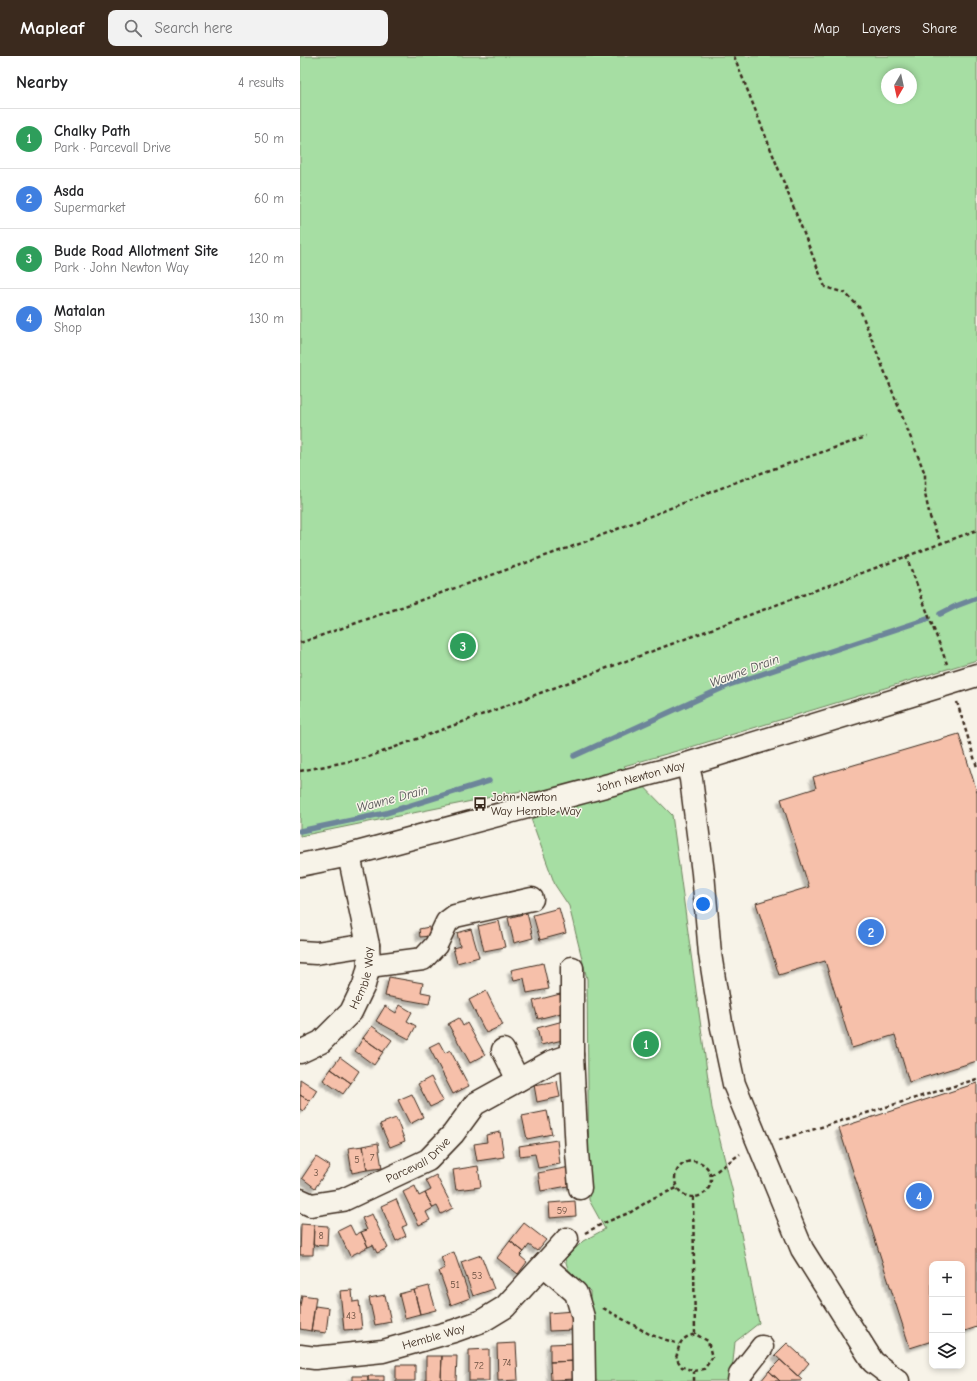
<!DOCTYPE html>
<html lang="en">
<head>
<meta charset="utf-8">
<style>
	:root { --surface:#fff; --page:#f2f2f2; --text:#202124; --muted:#757577; --line:#e0e0e0; --accent:#3b2a1e }
	body { margin:0; font-family:"Comic Neue",sans-serif; background:var(--page); color:var(--text) }
	.controls { position:absolute; right:12px; bottom:12px; display:grid; overflow:hidden; border-radius:8px; box-shadow:0 2px 6px #0003 }
	.controls button { width:36px; height:36px; display:grid; place-items:center; padding:0; border:0; border-bottom:1px solid var(--line); background:var(--surface); color:var(--text); font:20px sans-serif }
	.compass { position:absolute; left:581px; top:12px; width:36px; height:36px; border-radius:50%; background:var(--surface); box-shadow:0 2px 6px #0003; rotate:189deg }
	.you { position:absolute; left:403px; top:848px; width:14px; height:14px; margin:-10px; border:3px solid #fff; border-radius:50%; background:#1a73e8; box-shadow:0 0 0 6px #1a73e833 }
	.badge { display:grid; place-items:center; width:26px; height:26px; border-radius:50%; background:var(--accent); color:#fff; font-size:13px; font-weight:700 }
	.pin { position:absolute; translate:-50% -50%; border:2px solid #fff; box-shadow:0 1px 4px #0006 }
	.list { margin:0; padding:0; list-style:none }
	h2 { display:flex; justify-content:space-between; align-items:center; height:52px; margin:0; padding:0 16px; font-size:17px }
	h2 small { font-size:13px; font-weight:400; color:var(--muted) }
	.list li { display:grid; grid-template-columns:26px 1fr auto; gap:12px; align-items:center; box-sizing:border-box; height:60px; padding:0 16px; border-top:1px solid var(--line) }
	.list b { display:block; font-size:15px; white-space:nowrap }
	.list p { margin:0; font-size:13px; white-space:nowrap; color:var(--muted) }
	.list em { font-size:13px; font-style:normal; color:var(--muted) }
	.icon { flex:none; width:22px; height:22px; fill:none; stroke:currentColor; stroke-width:2; stroke-linecap:round; stroke-linejoin:round }
	.map { position:relative; flex:none; width:677px; height:1325px; overflow:hidden }
	header { display:flex; align-items:center; gap:24px; box-sizing:border-box; height:56px; padding:0 20px; background:var(--accent); color:#fff }
	header strong { font-size:19px }
	nav { display:flex; gap:22px; margin-inline-start:auto; font-size:14px }
	.search { width:280px; height:36px; background:var(--page); display:flex; align-items:center; gap:10px; box-sizing:border-box; padding:0 14px; border-radius:8px; color:var(--muted); font-size:15px }
	main { display:flex }
	aside { flex:1; background:var(--surface) }
	.map>svg:first-child { display:block }
	.green { fill:#a6dea3; stroke:#708460; fill-rule:evenodd }
	.lines { fill:none; stroke-linecap:round; stroke-linejoin:round }
	.stream { stroke:#6d859a; stroke-width:5.5 }
	.building { fill:#f6c0aa; stroke:#3b2a1e; filter:url(#shadow) }
	.minor-casing { stroke:#3b2a1e; stroke-width:25 }
	.path { stroke:#3b2a1e; stroke-width:2.5; stroke-dasharray:4 3; stroke-linecap:butt }
	.minor { stroke:#f7f3e8; stroke-width:22 }
	.labels { text-anchor:middle; stroke-width:3; stroke-linejoin:round; paint-order:stroke }
	.number-label { font-size:10px; fill:#6a5041 }
	.street-label { font-size:12px; fill:#3b2a1e; stroke:#f7f3e8 }
	.poi-label { font-size:12px; fill:#3b2a1e; stroke:#f7f3e8; text-anchor:start }
	.water-label { font-size:13px; font-style:italic; fill:#505052; stroke:#f7f3e8 }
</style>
</head>
<body>
<header>
<strong>Mapleaf</strong>
<div class="search"><svg class="icon" aria-label="search" viewBox="0 0 24 24"><circle cx="10" cy="10" r="6"/><path d="M15 15l6 6"/></svg>Search here</div>
<nav><a>Map</a><a>Layers</a><a>Share</a></nav>
</header>
<main>
<aside>
<h2>Nearby<small>4 results</small></h2>
<ul class="list">
<li><span class="badge" style="background:#2e9e5b">1</span><div><b>Chalky Path</b><p>Park · Parcevall Drive</p></div><em>50 m</em></li>
<li><span class="badge" style="background:#3f7fe0">2</span><div><b>Asda</b><p>Supermarket</p></div><em>60 m</em></li>
<li><span class="badge" style="background:#2e9e5b">3</span><div><b>Bude Road Allotment Site</b><p>Park · John Newton Way</p></div><em>120 m</em></li>
<li><span class="badge" style="background:#3f7fe0">4</span><div><b>Matalan</b><p>Shop</p></div><em>130 m</em></li>
</ul>
</aside>
<div class="map">
<svg width="677" height="1325" viewBox="0 0 677 1325">
	<defs>
		<filter id="shadow"><feDropShadow dx="-3.5" dy="3.5" stdDeviation="1" flood-color="#0004"/></filter>
	</defs>
	<rect width="100%" height="100%" fill="#f7f3e8"/>
	<filter id="ink" filterUnits="userSpaceOnUse"><feTurbulence type="fractalNoise" baseFrequency=".025" numOctaves="2"/><feDisplacementMap in="SourceGraphic" scale="8" xChannelSelector="R" yChannelSelector="G"/><feConvolveMatrix kernelMatrix="1 2 1 2 8 2 1 2 1" color-interpolation-filters="sRGB"/></filter>
	<g filter="url(#ink)">
		<path class="green" d="M0 0H677V604L391 691 324 710 372 759 412 1052 432 1133 459 1267 435 1286 431 1325H291L290 1235 268 1213 265 1203 283 1185 305 1173 289 1144 287 923 269 850 255 829 221 735 0 780ZM587 18H611V42H587Z"/>
		<g class="lines">
			<path class="stream" d="M640 558 656 550 677 542
				M274 700 429 629 627 563
				M0 775 86 757 189 725"/>
		</g>
		<path class="building" d="M659 678 677 736V1005L609 1026 595 979 552 992 525 905 479 919 456 847 509 831 481 743 516 732 513 721Z
			M259 852 266 877 240 884 233 859Z
			M227 857 233 882 214 887 208 862Z
			M199 865 205 891 184 895 178 870Z
			M129 871 130 880 120 881 119 873Z
			M171 873 179 901 157 907 153 892 160 890 157 877Z
			M243 907 249 933 227 937 224 922 214 924 211 914Z
			M89 921 123 927 121 936 131 938 129 948 85 940Z
			M186 935 203 969 186 977 169 944Z
			M260 938 265 956 238 963 233 945Z
			M100 949 112 956 107 965 116 970 109 983 76 965 85 950 96 957Z
			M159 962 163 970 167 967 185 999 170 1007 148 968Z
			M263 965 267 983 241 989 237 972Z
			M72 970 92 984 83 996 63 982Z
			M63 982 83 996 74 1009 55 995Z
			M139 986 145 997 150 994 169 1030 153 1038 129 991Z
			M40 1001 59 1015 51 1027 31 1013Z
			M31 1013 51 1027 43 1038 23 1024Z
			M131 1021 143 1045 130 1051 118 1028Z
			M0 1023 17 1034 10 1045 0 1039Z
			M257 1025 260 1041 237 1046 234 1029Z
			M677 1027V1271L662 1276V1208H632V1285L610 1292 539 1072Z
			M112 1038 123 1061 110 1068 98 1044Z
			M0 1039 10 1045 3 1055 0 1053Z
			M247 1055 252 1078 227 1083 222 1060Z
			M96 1062 105 1085 90 1091 80 1068Z
			M200 1076 204 1101 177 1105 174 1088 187 1086 186 1079Z
			M257 1084 260 1108 238 1112 235 1098 220 1100 219 1090Z
			M78 1087 82 1112 67 1114 63 1090Z
			M63 1090 67 1114 52 1117 48 1092Z
			M16 1101 30 1110 15 1132 2 1122Z
			M178 1110 181 1131 156 1134 153 1114Z
			M270 1111 273 1129 241 1135 238 1117Z
			M136 1119 153 1152 141 1158 137 1150 133 1152 125 1137 131 1134 126 1124Z
			M115 1130 119 1140 125 1137 133 1152 126 1156 130 1164 119 1169 103 1136Z
			M96 1143 107 1169 102 1171 106 1180 96 1185 81 1150Z
			M275 1145 276 1160 250 1162 249 1147Z
			M72 1158 88 1192 77 1197 73 1189 68 1191 61 1176 67 1174 62 1162Z
			M224 1167 246 1184 237 1195 229 1189 224 1196 210 1185Z
			M1 1168 14 1169 13 1199H0Z
			M14 1169 28 1170 27 1190 13 1189Z
			M50 1169 55 1179 61 1176 68 1191 50 1200 38 1175Z
			M210 1185 224 1196 220 1200 227 1206 218 1218 197 1202Z
			M154 1196 170 1242 151 1249 139 1215 145 1212 141 1201Z
			M181 1199 194 1233 173 1240 161 1206Z
			M129 1230 136 1254 120 1258 114 1234Z
			M52 1234 53 1246 59 1245 62 1273 44 1274 40 1235Z
			M114 1234 120 1258 105 1262 99 1238Z
			M2 1239 16 1241 11 1275 0 1273V1250Z
			M85 1239 91 1266 75 1269 69 1242Z
			M15 1250 29 1252 26 1277 11 1275Z
			M273 1255 274 1274 249 1275 248 1257Z
			M216 1287 218 1324 198 1325 197 1288Z
			M275 1287 276 1305 250 1306V1288Z
			M487 1287 509 1307 498 1320 475 1299Z
			M189 1293V1325H169V1294Z
			M126 1300H142L141 1324H126Z
			M142 1300H157L156 1325 141 1324Z
			M480 1304 502 1324 501 1325H480L469 1315Z
			M276 1305V1323L251 1324 250 1306Z
			M96 1309H115V1325H96Z
			M469 1315 480 1325H461Z
			M52 1320H68V1325H52Z
			M68 1320H84V1325H68Z"/>
		<g class="lines">
			<defs>
				<g id="minor">
					<path d="M387 708 391 723 403 817 410 898 421 967 434 1028 502 1193 573 1306 598 1325"/>
					<path id="s1" d="M0 809 49 799 387 708 677 619"/>
					<path d="M0 896 16 897 68 889"/>
					<path d="M69 910 123 903 136 889 147 866 155 860 232 843"/>
					<path d="M272 912V999L277 1097 280 1132"/>
					<path d="M203 994 218 1024"/>
					<path id="s2" d="M0 996 21 986 51 956 64 929 69 910 68 889 49 799"/>
					<path id="s3" d="M0 1144 11 1149 43 1144 128 1104 153 1078 175 1048 251 1006 272 999"/>
					<path d="M244 1209 276 1237 283 1261 284 1325"/>
					<path id="s4" d="M0 1300 15 1302 83 1295 154 1275 182 1265 205 1251 267 1183"/>
					<path d="M439 1325 440 1319 462 1291"/>
				</g>
			</defs>
			<use href="#minor" class="minor-casing"/>
			<path class="path" d="M434 0 525 231 545 237 559 251 625 418V438L630 461 641 487
				M606 500 647 608
				M0 587 282 487 444 423 566 381
				M657 646 677 711
				M0 715 66 702 677 474
				M479 1084 677 1023
				M375 1123a18 18 0 1 1 36 0a18 18 0 1 1-36 0Z
				M411 1119 440 1098
				M393 1141 395 1278 408 1285 412 1302 404 1313 394 1315 382 1311 376 1302C380 1287 379 1283 395 1278
				M285 1177 304 1167 331 1156 353 1142 377 1132
				M303 1252 351 1279 379 1288
				M394 1325V1315"/>
			<use href="#minor" class="minor"/>
		</g>
	</g>
	<defs>
		<symbol id="bus-bare" viewBox="-9 -9 18 18"><path d="M-5-6H5V4H4V6H2V4H-2V6H-4V4H-5ZM-3.5-4V0h7V-4ZM-3.5 1.2v1.5H-2V1.2ZM2 1.2v1.5H3.5V1.2Z" fill="#3b2a1e" stroke="#f7f3e8" stroke-width="2.5" paint-order="stroke"/></symbol>
	</defs>
	<g fill-rule="evenodd">
		<use href="#bus-bare" x="170" y="738" width="20" height="20"/>
	</g>
	<g class="labels">
		<g class="number-label">
			<text x="72" y="1105">7</text>
			<text x="57" y="1107">5</text>
			<text x="16" y="1120">3</text>
			<text x="262" y="1158">59</text>
			<text x="21" y="1183">8</text>
			<text x="177" y="1223">53</text>
			<text x="155" y="1232">51</text>
			<text x="51" y="1263">43</text>
			<text x="207" y="1310">74</text>
			<text x="179" y="1313">72</text>
		</g>
		<g class="street-label">
			<text dy="4" stroke="none"><textPath href="#s1" startOffset="352">John Newton Way</textPath></text>
			<text dy="4" stroke="none"><textPath href="#s2" startOffset="102">Hemble Way</textPath></text>
			<text dy="4" stroke="none"><textPath href="#s3" startOffset="130">Parcevall Drive</textPath></text>
			<text dy="4" stroke="none"><textPath href="#s4" startOffset="136">Hemble Way</textPath></text>
		</g>
		<g class="poi-label">
			<text x="191" y="745">John Newton<tspan x="191" dy="14">Way Hemble Way</tspan></text>
		</g>
		<g class="water-label">
			<text transform="translate(444 614) rotate(-20)" y="5">Wawne Drain</text>
			<text transform="translate(92 742) rotate(-15)" y="5">Wawne Drain</text>
		</g>
	</g>
</svg>
<div class="controls">
<button>+</button>
<button>−</button>
<button><svg class="icon" aria-label="layers" viewBox="0 0 24 24"><path d="M12 4l9 5-9 5-9-5zM3 14l9 5 9-5"/></svg></button>
</div>
<svg class="compass" viewBox="-18 -18 36 36"><path d="M0-13l5 13h-10z" fill="#e53935"/><path d="M0 13l5-13h-10z" fill="#757577"/></svg>
<div class="you"></div>
<div class="pin badge" style="left:346px;top:988px;background:#2e9e5b">1</div>
<div class="pin badge" style="left:571px;top:876px;background:#3f7fe0">2</div>
<div class="pin badge" style="left:163px;top:590px;background:#2e9e5b">3</div>
<div class="pin badge" style="left:619px;top:1140px;background:#3f7fe0">4</div>
</div>
</main>
</body>
</html>
